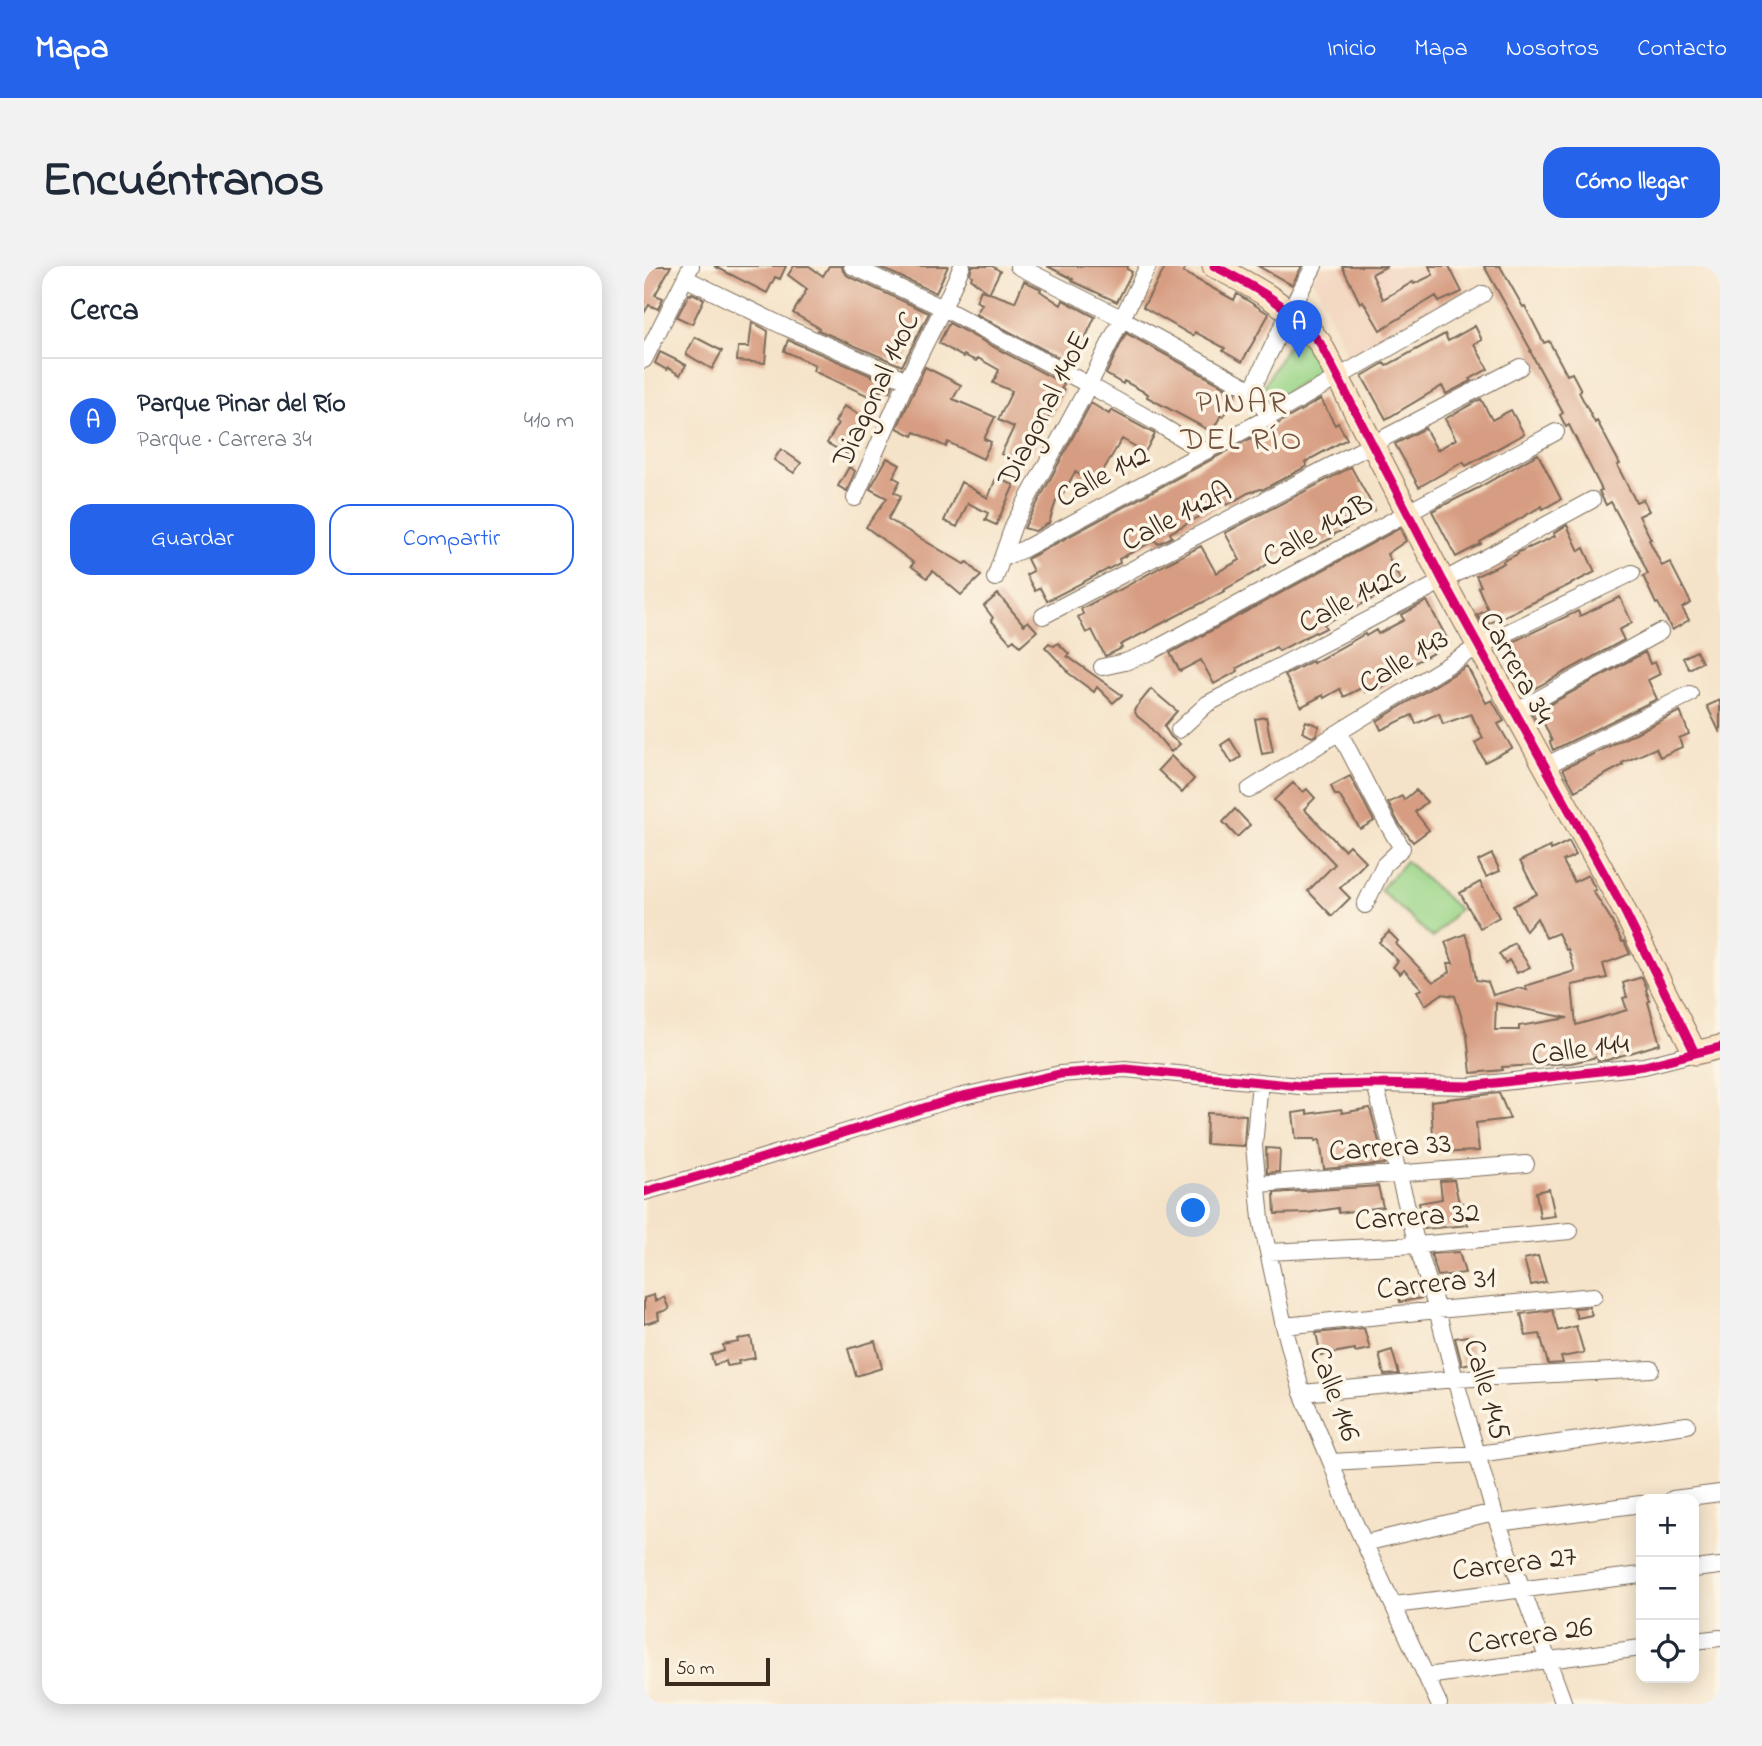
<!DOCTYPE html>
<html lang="es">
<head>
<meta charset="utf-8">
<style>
	:root { --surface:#fff; --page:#f2f2f3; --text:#1f2937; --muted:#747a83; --line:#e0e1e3; --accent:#2563eb }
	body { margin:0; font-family:"Indie Flower",sans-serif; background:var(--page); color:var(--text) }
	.controls { position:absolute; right:21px; bottom:21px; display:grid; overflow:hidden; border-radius:14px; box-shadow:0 4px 18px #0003 }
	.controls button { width:63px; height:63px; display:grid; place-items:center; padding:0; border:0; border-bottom:2px solid var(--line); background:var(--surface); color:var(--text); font:35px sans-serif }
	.scale { position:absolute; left:21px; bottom:18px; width:105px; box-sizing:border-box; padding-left:7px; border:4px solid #3b2a1e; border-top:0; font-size:19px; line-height:24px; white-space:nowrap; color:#3b2a1e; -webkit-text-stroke:5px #fcf5e5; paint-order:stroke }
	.you { position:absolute; left:550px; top:945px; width:24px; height:24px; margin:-18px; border:5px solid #fff; border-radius:50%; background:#1a73e8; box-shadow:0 0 0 10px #1a73e833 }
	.badge { display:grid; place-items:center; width:46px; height:46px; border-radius:50%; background:var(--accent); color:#fff; font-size:23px; font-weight:700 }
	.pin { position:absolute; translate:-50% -58px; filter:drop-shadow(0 2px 4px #0008) }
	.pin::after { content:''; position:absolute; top:37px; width:24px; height:21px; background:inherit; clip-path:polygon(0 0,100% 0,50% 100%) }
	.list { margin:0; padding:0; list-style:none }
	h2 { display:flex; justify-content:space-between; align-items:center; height:91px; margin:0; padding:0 28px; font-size:30px }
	h2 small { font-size:23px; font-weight:400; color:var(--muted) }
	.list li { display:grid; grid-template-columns:46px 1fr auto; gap:21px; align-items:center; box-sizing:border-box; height:126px; padding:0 28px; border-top:2px solid var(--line) }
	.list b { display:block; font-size:26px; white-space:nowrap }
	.list p { margin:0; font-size:23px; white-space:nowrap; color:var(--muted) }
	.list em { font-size:23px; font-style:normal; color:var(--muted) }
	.actions { display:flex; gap:14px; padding:21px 28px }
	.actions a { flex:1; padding:16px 0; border:2px solid var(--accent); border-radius:21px; text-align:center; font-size:24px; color:var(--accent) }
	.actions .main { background:var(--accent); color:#fff }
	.icon { flex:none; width:38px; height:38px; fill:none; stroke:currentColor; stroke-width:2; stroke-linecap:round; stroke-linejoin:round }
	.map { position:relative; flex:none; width:1076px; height:1438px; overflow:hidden; border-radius:21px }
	header { display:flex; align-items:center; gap:42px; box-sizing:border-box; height:98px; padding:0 35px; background:var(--accent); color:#fff }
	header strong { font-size:33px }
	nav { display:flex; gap:38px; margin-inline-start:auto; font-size:24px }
	.intro { display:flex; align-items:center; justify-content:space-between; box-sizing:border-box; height:168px; padding:0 42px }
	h1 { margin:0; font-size:49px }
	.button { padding:18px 32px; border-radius:21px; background:var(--accent); color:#fff; font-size:24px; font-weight:700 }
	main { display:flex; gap:42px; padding:0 42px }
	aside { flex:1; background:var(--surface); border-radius:21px; box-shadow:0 4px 18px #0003 }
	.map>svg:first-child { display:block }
	.built { fill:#f2d4be }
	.green { fill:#9ad589; stroke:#6a8054; stroke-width:2 }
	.building { fill:#d79d82; fill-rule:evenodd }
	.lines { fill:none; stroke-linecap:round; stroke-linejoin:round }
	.street-casing { stroke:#7c6b5a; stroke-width:18 }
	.secondary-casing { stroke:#7c6b5a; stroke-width:25 }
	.street { stroke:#fff; stroke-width:16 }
	.secondary { stroke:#fde5c5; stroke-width:23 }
	.cycleway-casing { stroke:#fcf5e5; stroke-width:13 }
	.cycleway { stroke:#d6006c; stroke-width:9 }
	.labels { text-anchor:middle; stroke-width:7; stroke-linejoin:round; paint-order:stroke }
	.street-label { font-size:30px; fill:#3b2a1e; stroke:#fcf5e5 }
	.neighbourhood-label { font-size:32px; letter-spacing:2px; fill:#725241; stroke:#fcf5e5 }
</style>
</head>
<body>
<header>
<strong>Mapa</strong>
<nav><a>Inicio</a><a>Mapa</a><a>Nosotros</a><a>Contacto</a></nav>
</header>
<div class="intro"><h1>Encuéntranos</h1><a class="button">Cómo llegar</a></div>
<main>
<aside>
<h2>Cerca<small></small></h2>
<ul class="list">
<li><span class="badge">A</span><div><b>Parque Pinar del Río</b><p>Parque · Carrera 34</p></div><em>410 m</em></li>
</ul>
<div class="actions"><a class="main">Guardar</a><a>Compartir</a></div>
</aside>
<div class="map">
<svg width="1076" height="1438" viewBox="0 0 1076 1438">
	<rect width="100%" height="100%" fill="#fcf5e5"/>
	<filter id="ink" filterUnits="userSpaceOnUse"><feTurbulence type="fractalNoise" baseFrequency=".0143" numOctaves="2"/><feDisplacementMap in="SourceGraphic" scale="14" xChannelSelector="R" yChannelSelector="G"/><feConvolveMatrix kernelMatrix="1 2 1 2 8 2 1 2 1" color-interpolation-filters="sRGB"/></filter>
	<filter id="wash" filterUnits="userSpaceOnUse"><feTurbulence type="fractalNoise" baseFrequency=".00686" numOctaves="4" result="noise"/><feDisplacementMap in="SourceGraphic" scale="28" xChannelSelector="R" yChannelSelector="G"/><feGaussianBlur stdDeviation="1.57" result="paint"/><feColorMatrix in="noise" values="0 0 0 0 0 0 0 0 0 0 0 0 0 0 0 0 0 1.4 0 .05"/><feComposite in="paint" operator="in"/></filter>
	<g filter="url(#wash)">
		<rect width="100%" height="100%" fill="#f5e3c9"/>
		<path class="built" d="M675 0H813L825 27 706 95 669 12Z"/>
		<path class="green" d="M658 67 679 103 623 138 615 128 643 81Z
			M762 595 815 643 789 672 736 624Z"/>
		<g id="blocks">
			<path class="building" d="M0 0H27L11 29 19 32 14 43 5 39 0 47Z
				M70 0H142L136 13 131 11 123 27Z
				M150 0H165L179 10 185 0H198L199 5 204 10 285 47 258 100 174 64 175 62 149 47 163 23 144 9Z
				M233 0H304L292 27Z
				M328 0H348L356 5 345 27 327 13 328 10 326 8Z
				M403 0H484L483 3 488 6 473 36 428 15 429 13Z
				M522 0H542L539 6 590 34 593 28 625 48 598 96 579 85 581 82 551 66 549 70 499 41Z
				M614 0H658L648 19Z
				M698 0H743L728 8 739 33 769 16 770 18 789 9 785 0H805L818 26 795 36 792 30 736 64 719 35 716 37Z
				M840 0H856L879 41 881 40 900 77 905 75 923 109 928 107 937 124 935 126 951 157 953 155 976 198 973 199 992 236 999 233 1005 245 995 250 1007 273 1005 274 1018 300 1026 296 1047 337 1038 342 1045 354 1028 364 1014 337 1012 338 999 310 1004 308 995 288 967 236 962 239 955 225 958 224 925 159 922 161 916 149 919 147 886 85 887 84Z
				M380 15 397 23 396 25 417 39 419 34 451 51 429 99 332 48 338 38 332 35 337 24 371 36Z
				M48 27 60 33 48 58 33 51 45 28 47 29Z
				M108 56 124 65 121 97 93 95 94 81H105Z
				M305 57 420 118 417 123 420 124 408 150 406 149 388 185 383 183 377 197 357 188 370 161 354 154 368 125 349 117 355 104 334 92 332 95 320 89 319 91 295 77Z
				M831 60 838 74 830 78 844 103 826 113 827 115 802 128 798 120 742 153 718 110 740 97 742 100 801 68 804 75Z
				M482 67 592 127 579 151 577 149 568 166 503 131 504 128 480 115 479 118 462 108Z
				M51 71 78 85 68 103 42 88Z
				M144 74 249 119 246 126 238 123 237 126 231 123 227 131 169 105 171 99 140 85Z
				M16 86 42 99 36 109 24 102 23 104 11 97Z
				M281 101 317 119 309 133 351 151 340 173 347 176 339 193 304 176 302 181 271 166 269 170 253 162Z
				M677 133 691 159 694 157 703 173 661 196 663 200 618 224 617 223 604 227 583 239 582 236 526 267 528 271 514 278 511 274 475 293 476 297 403 335 396 322 391 325 382 309 389 305 383 293 630 160Z
				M837 133 848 154 867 144 880 168 822 200 819 196 775 221 751 178 781 162 793 184 812 173 801 153Z
				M447 137 465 148 467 144 511 168 501 186 478 173 451 218 431 206 419 228 415 226 405 257 391 265 380 262Z
				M200 140 226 154 212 178 214 180 208 191 183 177 194 158 191 156Z
				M137 183 157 197 150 207 130 194Z
				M894 188 917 233 899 243 898 240 836 276 837 278 812 291 788 245 832 223Z
				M243 192 256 199 249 211 256 215 250 226 257 230 244 253 320 298 323 296 337 310 317 329 289 305 283 312 267 300 270 297 222 261 243 232 226 223Z
				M205 201 211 205 203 225 194 220Z
				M707 201 731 244 707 257 708 259 687 270 688 272 665 283 663 279 650 286 648 281 612 306 580 324 581 325 476 379 478 382 466 388 461 390 448 364 442 367 434 351 439 348 437 343 469 326 470 327 524 297 557 280 572 307 596 294 581 267Z
				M352 212 370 219 352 259 341 254 344 247 324 237 313 261 300 255 317 216 344 232Z
				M923 259 935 285 940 282 951 306 915 324 840 360 833 349 844 344 834 321 837 320 832 310 860 297 859 295 874 288 873 287 885 281V282L911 270 910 267Z
				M756 262 762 275 743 288 757 315 744 323 745 324 680 358 682 362 672 367 671 366 635 385 632 381 593 402 594 405 570 418 557 394 536 405 526 387Z
				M354 328 380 359 384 355 393 365 376 380 370 373 366 376 347 354 349 352 340 340Z
				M976 331 988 357 975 364 980 374 888 424 864 378 934 345 936 350Z
				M783 335 806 378 755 405 757 409 747 414 748 416 735 423 733 419 721 426 719 421 700 431 696 423 680 432 679 429 657 441 641 409 668 395 669 397 721 368 722 370 732 364 734 368 760 354 757 349Z
				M405 377 410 380 414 377 425 388 423 390 478 429 469 437 453 421 450 426 423 406 424 405 401 381Z
				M1052 385 1058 396 1045 403 1039 392Z
				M1001 386 1006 398 1011 396 1016 408 1004 414 1013 433 909 484 906 476 908 475 898 453 893 456 888 448Z
				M823 400 842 437 848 434 860 455 854 458 868 482 841 496 831 477 839 472 827 448 799 458 795 447 772 458 768 449 737 464 733 455Z
				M507 423 533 445 520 460 527 471 536 478 527 486 504 459 493 450 490 444Z
				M1076 434V467L1063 440Z
				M1036 445 1045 468 1035 472 1038 481 1016 491 1012 482 978 497 979 499 931 525 919 503Z
				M622 451 629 486 618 488 611 453Z
				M662 455 675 460 672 469 668 471 658 466Z
				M586 473 597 491 588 497 577 479Z
				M527 490 550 513 538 527 514 504Z
				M706 510 730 555 716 563 695 529H691L687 520Z
				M649 517 659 526 663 523 671 532 660 543 700 584 705 579 722 596 696 622 706 632 688 650 664 625 691 598 630 534Z
				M772 524 783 536 771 546 785 564 769 576 754 556 744 537 758 530 760 534Z
				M591 543 606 559 593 571 579 556Z
				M925 575 932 589 919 595 930 616 944 609 952 624 949 625 965 650 978 676 980 675 986 688 959 698 963 712 928 719 932 759 983 744 979 732 983 731 979 717 998 711 1003 722 1002 724 1006 735 1004 736 1016 778 963 794 954 795 953 791 927 797 858 801 859 804 827 807 823 769 811 730 798 728 781 739 773 725 778 723 760 704 756 708 749 701 754 695 735 676 745 666 754 675 752 678 789 716 806 706 804 697H809L801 676 821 668 827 683 832 714 844 716 849 729 874 722 883 724 881 720 931 705 924 683 922 684 914 667 902 672 893 652 882 665 869 640 893 628 876 595 906 581 907 584ZM852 737 924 752 875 760V764H851Z
				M848 588 856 605 842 611 834 595Z
				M836 616 855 651 836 662 816 627Z
				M870 677 886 701 873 707 865 694 861 697 855 688Z
				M855 827 866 853 832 857 835 885 790 887 787 835Z
				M726 842 741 898 680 903 676 874 671 875V873H652L649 847 663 845V848L697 843 698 847Z
				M563 847 602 849 600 880 562 878Z
				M622 882 636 883 635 906 623 907Z
				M810 914 815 937H819L824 959 780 963 775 937 798 933 796 915Z
				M734 920 739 941 695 947 694 942 663 947 631 948 630 927Z
				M905 923 911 950 896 952 892 926Z
				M815 986 821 1007 794 1010 787 988Z
				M894 990 902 1016 887 1019 880 993Z
				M774 1017 778 1032 756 1036 754 1023Z
				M10 1029 11 1035 20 1031 25 1043 14 1047 15 1054 0 1058V1032Z
				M945 1041 948 1049 933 1052 930 1042Z
				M908 1044 914 1065 932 1060 940 1087 917 1091 919 1097 904 1098 896 1068 882 1070 877 1048Z
				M720 1062 726 1083 711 1086V1083L677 1089 672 1067Z
				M823 1070 831 1096 818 1099 811 1072Z
				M107 1071 111 1092 94 1095 95 1098 83 1100 82 1095 70 1099 67 1089 80 1085 79 1079 95 1076 94 1073Z
				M231 1075 238 1102 212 1110 204 1083Z
				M748 1084 755 1108 740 1109 735 1088Z"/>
		</g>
	</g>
	<g filter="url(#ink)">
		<use href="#blocks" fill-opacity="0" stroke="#7c6b5a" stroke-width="2"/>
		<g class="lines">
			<defs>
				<path id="street" d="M208 0 299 42 445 119 513 157 560 186
					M374 0 477 52 608 124 625 151
					M41 12 141 61 263 114
					M0 94 47 0
					M608 124 646 44 670 0
					M211 232 263 114 299 42 318 0
					M358 292 380 283 625 151 839 28
					M351 312 370 258 445 119 504 0
					M399 350 876 101
					M458 401 481 396 506 386 912 166
					M871 446 1016 366
					M535 464 563 438 799 315 948 234
					M695 466C716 504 734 545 758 582L740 599 721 639
					M901 500 1046 428
					M605 524 695 466 835 380 988 307
					M616 816 610 880 617 953 640 1060 658 1127 687 1196 704 1242 795 1438
					M731 818 773 979 793 1044 811 1113 850 1246 920 1438
					M614 918 882 898
					M0 926 115 893 315 831 416 808 481 803 656 820 731 818 825 820 1000 800 1051 787
					M624 986 773 979 926 965
					M640 1060 793 1044 950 1030
					M658 1127 811 1113 1007 1103
					M687 1196 834 1188 1043 1159
					M1029 1233 1076 1227
					M854 1257 997 1238
					M721 1277 850 1246
					M1050 1303 1076 1300
					M750 1339 997 1309
					M1050 1375 1076 1372
					M782 1410 997 1382"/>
				<path id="secondary" d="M570 0C609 20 649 41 676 77L799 315 978 640 1051 787 1076 781"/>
			</defs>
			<use href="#street" class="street-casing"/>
			<use href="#secondary" class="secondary-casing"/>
			<use href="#street" class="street"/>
			<use href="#secondary" class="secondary"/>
			<defs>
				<path id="cycleway" d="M570 0C609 20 649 41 676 77L799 315 978 640 1051 787
					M0 926 115 893 315 831 416 808 481 803 656 820 731 818 825 820 1000 800 1076 781"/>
			</defs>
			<use href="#cycleway" class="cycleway-casing"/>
			<use href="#cycleway" class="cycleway"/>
		</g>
	</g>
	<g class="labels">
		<g class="street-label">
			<text transform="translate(231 123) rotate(-65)" y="10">Diagonal 140C</text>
			<text transform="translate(399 142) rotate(-63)" y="10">Diagonal 140E</text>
			<text transform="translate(458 209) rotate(-28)" y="10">Calle 142</text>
			<text transform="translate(532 249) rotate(-27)" y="10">Calle 142A</text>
			<text transform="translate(673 263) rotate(-29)" y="10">Calle 142B</text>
			<text transform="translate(708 331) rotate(-28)" y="10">Calle 142C</text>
			<text transform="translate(759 394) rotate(-31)" y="10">Calle 143</text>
			<text transform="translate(874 401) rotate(61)" y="10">Carrera 34</text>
			<text transform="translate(936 782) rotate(-7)" y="10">Calle 144</text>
			<text transform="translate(746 880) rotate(-4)" y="10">Carrera 33</text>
			<text transform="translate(773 949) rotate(-4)" y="10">Carrera 32</text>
			<text transform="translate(792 1016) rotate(-6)" y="10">Carrera 31</text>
			<text transform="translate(844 1123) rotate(74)" y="10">Calle 145</text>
			<text transform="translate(692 1127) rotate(70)" y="10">Calle 146</text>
			<text transform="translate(870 1296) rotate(-7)" y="10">Carrera 27</text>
			<text transform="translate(886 1368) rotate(-8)" y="10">Carrera 26</text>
		</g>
		<g class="neighbourhood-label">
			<text x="598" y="146">PINAR<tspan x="598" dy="37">DEL RÍO</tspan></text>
		</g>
	</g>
</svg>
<div class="controls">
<button>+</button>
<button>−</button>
<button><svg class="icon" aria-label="locate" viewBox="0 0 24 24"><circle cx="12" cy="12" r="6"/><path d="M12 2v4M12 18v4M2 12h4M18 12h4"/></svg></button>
</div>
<div class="scale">50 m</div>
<div class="you"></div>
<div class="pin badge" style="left:655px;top:92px">A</div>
</div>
</main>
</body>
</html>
